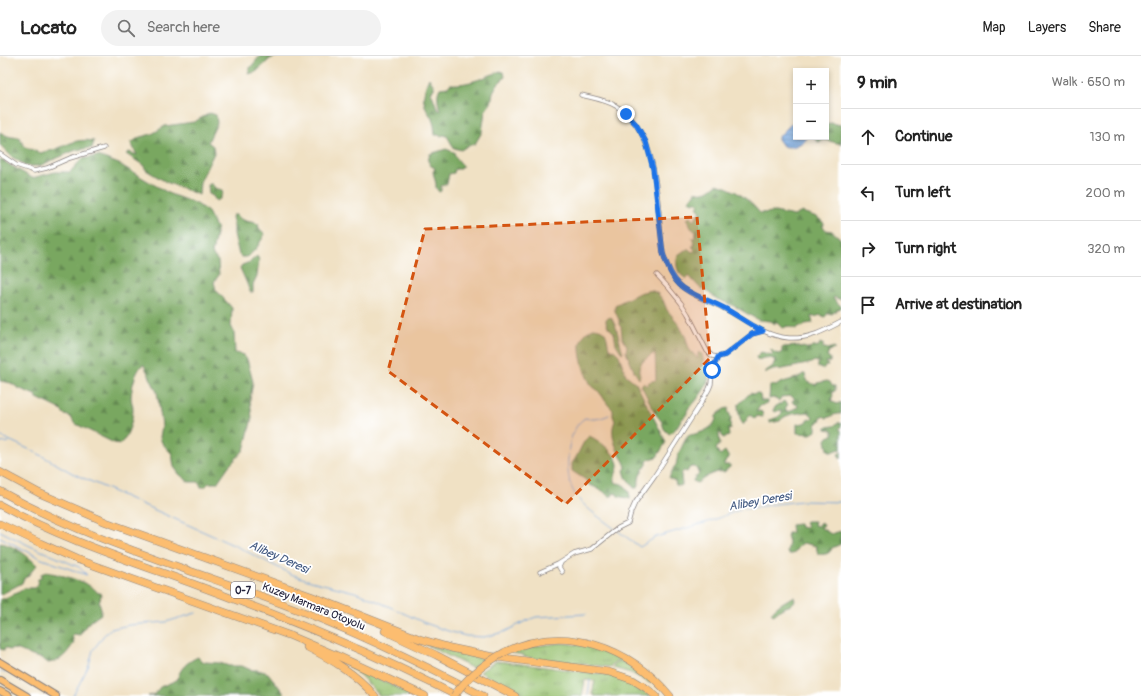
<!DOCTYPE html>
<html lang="en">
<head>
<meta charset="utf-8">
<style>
	:root { --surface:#fff; --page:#f2f2f2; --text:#222; --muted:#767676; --line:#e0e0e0 }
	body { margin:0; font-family:Pangolin,sans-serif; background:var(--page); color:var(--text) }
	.controls { position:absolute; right:12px; top:12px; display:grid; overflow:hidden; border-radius:0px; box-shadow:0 2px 6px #0003 }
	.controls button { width:36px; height:36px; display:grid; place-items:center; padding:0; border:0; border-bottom:1px solid var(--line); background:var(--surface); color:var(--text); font:20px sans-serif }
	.stop { position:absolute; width:12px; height:12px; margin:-9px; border:3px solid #1a73e8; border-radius:50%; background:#fff }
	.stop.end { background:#1a73e8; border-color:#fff; box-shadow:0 1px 4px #0008 }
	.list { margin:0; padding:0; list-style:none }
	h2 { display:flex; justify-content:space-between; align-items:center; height:52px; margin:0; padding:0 16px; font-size:17px }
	h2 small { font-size:13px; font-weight:400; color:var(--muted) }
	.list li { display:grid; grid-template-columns:26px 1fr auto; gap:12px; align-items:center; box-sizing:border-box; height:56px; padding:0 16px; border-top:1px solid var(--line) }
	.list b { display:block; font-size:15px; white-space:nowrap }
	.list em { font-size:13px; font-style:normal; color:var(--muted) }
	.icon { flex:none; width:22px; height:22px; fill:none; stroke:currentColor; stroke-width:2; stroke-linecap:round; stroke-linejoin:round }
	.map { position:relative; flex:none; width:841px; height:640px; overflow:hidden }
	header { display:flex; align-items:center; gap:24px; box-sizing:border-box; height:56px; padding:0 20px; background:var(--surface); border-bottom:1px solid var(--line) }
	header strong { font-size:19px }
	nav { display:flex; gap:22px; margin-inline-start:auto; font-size:14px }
	.search { width:280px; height:36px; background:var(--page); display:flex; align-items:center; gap:10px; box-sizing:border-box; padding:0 14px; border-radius:22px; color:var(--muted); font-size:15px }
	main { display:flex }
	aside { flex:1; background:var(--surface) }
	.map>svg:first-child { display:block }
	.grass { fill:url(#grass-tufts); stroke:#5c7254 }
	.forest { fill:url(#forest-firs); stroke:#4e644e }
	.water { fill:url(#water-rules); stroke:#48628a }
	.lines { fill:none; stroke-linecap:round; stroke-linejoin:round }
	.stream { stroke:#6ea1da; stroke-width:1 }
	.minor-casing { stroke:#898280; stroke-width:5 }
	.trunk-casing { stroke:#898280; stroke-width:8 }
	.motorway-casing { stroke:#898280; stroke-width:8 }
	.minor { stroke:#fff; stroke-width:3.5 }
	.trunk { stroke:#fcbd6f; stroke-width:6 }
	.motorway { stroke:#fcbd6f; stroke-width:7 }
	.motorway-bridge-casing { stroke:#898280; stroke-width:8; stroke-linecap:butt }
	.motorway-bridge { stroke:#fcbd6f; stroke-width:7 }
	.route { stroke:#1a73e8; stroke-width:5 }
	.marked { fill:#d45411; fill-opacity:0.2; stroke:#d45411; stroke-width:3; stroke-dasharray:8 5; stroke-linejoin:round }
	.labels { text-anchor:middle; stroke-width:3.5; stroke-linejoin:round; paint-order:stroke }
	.shield { fill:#fff; stroke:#646476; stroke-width:1 }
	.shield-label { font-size:10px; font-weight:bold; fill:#22223b }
	.street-label { font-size:11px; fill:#22223b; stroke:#fff }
	.water-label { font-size:12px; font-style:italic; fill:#445b83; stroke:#fff }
</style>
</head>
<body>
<header>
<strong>Locato</strong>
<div class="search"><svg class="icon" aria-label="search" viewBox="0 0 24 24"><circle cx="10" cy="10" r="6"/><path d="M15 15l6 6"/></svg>Search here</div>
<nav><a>Map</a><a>Layers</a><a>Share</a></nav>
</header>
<main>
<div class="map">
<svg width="841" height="640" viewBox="0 0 841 640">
	<defs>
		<pattern id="grass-tufts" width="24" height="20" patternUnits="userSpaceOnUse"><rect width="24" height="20" fill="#97c16e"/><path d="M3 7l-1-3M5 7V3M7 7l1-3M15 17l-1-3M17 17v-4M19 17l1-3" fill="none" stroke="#7b9c5c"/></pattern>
		<pattern id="forest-firs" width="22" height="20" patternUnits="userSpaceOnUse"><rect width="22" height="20" fill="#79a761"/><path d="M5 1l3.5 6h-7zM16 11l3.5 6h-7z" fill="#638851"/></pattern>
		<pattern id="water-rules" width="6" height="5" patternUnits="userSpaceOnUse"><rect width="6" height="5" fill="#6ea1da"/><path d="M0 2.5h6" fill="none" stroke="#5a83b2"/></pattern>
	</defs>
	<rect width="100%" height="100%" fill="#fff"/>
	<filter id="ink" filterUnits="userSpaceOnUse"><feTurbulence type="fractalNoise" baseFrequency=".025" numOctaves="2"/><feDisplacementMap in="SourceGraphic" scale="8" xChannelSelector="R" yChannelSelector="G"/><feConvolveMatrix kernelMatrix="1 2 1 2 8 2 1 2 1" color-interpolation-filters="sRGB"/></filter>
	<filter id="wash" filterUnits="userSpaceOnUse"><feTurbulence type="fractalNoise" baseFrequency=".012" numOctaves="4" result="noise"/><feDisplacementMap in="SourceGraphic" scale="16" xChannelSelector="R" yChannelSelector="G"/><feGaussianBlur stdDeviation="0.9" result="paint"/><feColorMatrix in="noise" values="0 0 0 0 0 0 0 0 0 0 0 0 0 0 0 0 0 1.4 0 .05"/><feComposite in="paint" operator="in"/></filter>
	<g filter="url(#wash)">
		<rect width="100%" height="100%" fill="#f0e1c4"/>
		<path class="grass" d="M561 587 589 590 624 604C616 603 614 606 610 611L524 601V599L512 597 528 591Z
			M425 588 484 603 472 612Z
			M496 605 610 619 632 627 651 640H594L595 638H592L595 625 585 624 582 640H526L480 616Z
			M619 605 628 607 652 625 650 627 631 617 613 612 614 608Z
			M346 608 415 640H380L360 619Z"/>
		<path class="forest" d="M260 0H278L270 3 256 16 248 18 250 12Z
			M500 15 504 16 505 21 497 29 493 36 491 47 485 55 482 76 475 88 467 90 461 94 454 92 447 80 444 79 440 80 439 79H435C434 75 435 71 433 66 432 61 428 57 426 52 421 42 425 31 429 22L434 30V33L431 36C434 42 435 49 439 55L440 54C438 48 436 38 440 32L448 31 450 28C464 29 475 25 488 20 492 18 496 18 500 15Z
			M210 57 216 59 217 67 208 86 213 90 214 97 200 126 199 139 166 126 146 114 143 109 126 98 129 96 137 99 131 87 140 81 152 78 165 70 194 66Z
			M830 67 841 69V88L825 84 818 86 814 81H826V68Z
			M0 76C6 80 12 82 19 81L25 91 41 97C47 94 48 96 53 94 70 89 73 82 94 85L92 92 76 94 39 110H24L22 107 12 101 0 89Z
			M446 93 454 96 455 100 463 110 460 113H455L454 117 449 118 447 128 441 130V135L439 136 436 132V128L433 116 435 112 431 110 428 105 430 98Z
			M98 100 119 108 170 138 197 148 208 156 217 173 212 198 218 205 219 219 214 226 216 234 232 252 231 270 234 276 235 297 242 298 247 303 253 326 250 343 252 362 244 394 228 411 217 427H209L205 431H201L199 426H189L179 418 174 411 172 398 162 387 160 381 162 370 157 336 144 309H142C135 317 132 330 131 341 131 345 133 349 133 353 133 365 128 381 120 388L114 387 74 367 71 361 65 359 58 352 37 342 35 339 18 332 11 327 0 325V103L32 122 55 116H70L82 103Z
			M210 128H212L215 132 222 134 223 137 220 143 216 145 213 140 209 138 208 129Z
			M717 128C737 134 747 142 760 157L775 156 794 160 802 156 817 161 824 167V169H822L826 174 832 175 841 183V244L834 241 833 242 841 250V252L838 253 832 258 828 257 825 261 821 259 814 261 811 260 813 267 805 268 803 271 800 270 796 273 788 270 783 272 777 266H774L775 268 771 265 758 264 734 250 717 243 704 233 700 232 689 220 687 223C677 218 675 210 678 199L685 194H689L693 196 695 194 692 190H695L692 182H695L696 176 690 171 687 163 690 161 694 165 697 159H699L698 157H702L697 151 699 149 695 145 694 147 689 145 691 141 696 137V135C705 139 711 133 717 128Z
			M233 159H236C241 166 251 165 258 168L259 172 265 178 256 193 247 201H241L239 199 234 178V170L232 161Z
			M257 200 259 204 257 220 253 228V236H250C247 227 244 221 240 212L242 209 250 206Z
			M651 234 657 237 663 244 667 254 678 267 686 282 689 293 698 303V297L700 296 702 298 705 313 709 322C706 332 701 338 695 346 693 349 689 350 688 353 686 357 688 356 686 359 685 361 683 362 681 364 677 371 676 374 669 378L664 373 662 366 655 357 641 329 643 327 647 330 649 326 656 324 655 297C650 300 639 306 639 314 639 318 641 319 639 323L634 315 626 296 627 290 622 281 621 271 619 269V264L615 255V249L639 237Z
			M611 261 616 271 623 297 621 296 616 288 614 277 608 271 606 266V263Z
			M593 272C608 273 606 280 609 292L615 295 619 299 626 319 636 327 666 386 657 401 650 403 647 405V409C641 414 638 422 639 429L637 432H634L626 421 624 414 626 412C625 405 621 402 619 397 614 388 610 374 615 365L613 360V354C607 349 604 342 599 336 596 332 591 331 589 325 584 317 579 298 580 288 581 281 587 275 593 272Z
			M820 287 824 289 822 291 828 293 834 291 835 293 829 295 827 300 830 302V306H826L828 310H825L824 313 820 311 818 312V306L814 305 812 307 783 313 773 314 766 317V315L773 310 775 304C769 301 764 301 759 304L757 303 756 301 761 296 772 299 773 297 770 294 771 293 775 297 779 298 782 296V292L784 291 798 290 810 293 812 291 819 290Z
			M803 318H805C806 327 809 326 816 329L817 327 827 325 830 326 832 330H835V335L832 336 833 339 831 345 837 348 841 346V358C835 357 832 361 826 362L824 360 821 362 820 365 816 369V375L811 378 797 377V368L804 367 809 363 811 364 813 362 809 356C801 357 785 357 780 365L770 367V364L778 361 782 357V355L780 354 775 356 773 355V354L778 348H781L783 345 788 348 785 353 789 356 795 352H797L798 349 793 347 792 345 795 343 791 340 781 341 779 345 773 342 769 343 770 329 776 330C784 323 796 325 803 318Z
			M750 337 753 338 757 337 760 339 761 345H767L768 347 760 350 756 356 760 355 762 356 763 361 757 360 755 363 750 359 743 369C740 363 738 356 738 349Z
			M729 352 728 355 731 361 730 371 731 373 730 374 728 372 729 380 723 382 721 377 719 378 720 388 716 393 720 399 725 395 729 402 724 407V409H730V411L724 416C714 414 705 422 697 427L694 426 693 424 699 417 695 411H690L687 416 684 415 681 418 682 429 680 430 676 429 675 425 669 422 674 411 676 409 678 399 685 384 689 379C699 378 717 372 716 360L724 353Z
			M837 367H841V371L839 373 841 374V403L838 398 841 395 840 393 832 396 828 394 826 384 828 381 833 379V375L832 374 826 373V371L834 370Z
			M589 380C599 384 616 397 618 408 619 415 612 420 616 427 626 427 630 435 630 443L618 440 616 437 613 438 612 440H608L603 435 588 428 586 424 572 415V407C579 399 581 387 589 380Z
			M806 465H815L814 469 818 470 819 467 823 468 824 470 820 471 831 478 841 475V482L839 483 841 484V488L832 492C830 498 825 499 818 498L816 490 803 487 798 491 793 498H788L787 496 789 486 787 480 788 477H792L791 469 799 468 800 471 805 472 807 470 805 466Z
			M0 487C14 489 27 499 37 509L27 521 24 522 22 527 0 539Z
			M46 516C59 518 91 526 98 537H100L101 540 99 546 101 552V558L87 568 80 579 74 578 72 579 74 587C67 597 61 606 48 607L42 602C29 602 20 590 9 594L7 592H5L4 594 0 593V544L19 536 24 532H35L37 530 38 523 41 522V518Z
			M794 541 795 545C788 552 789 549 781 553 778 555 776 558 773 559L771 557C775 551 787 543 794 541Z
			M198 601 201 605 205 606 220 607 229 610H242L251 614H258L268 617 283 636 284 640H148L154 639 160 631 177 624C180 612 187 606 198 601Z"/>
		<path class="water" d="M796 63V81H807C802 89 792 93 783 90L778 83V81Z"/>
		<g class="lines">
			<path class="stream" d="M609 359C600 363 594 364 585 362 576 367 571 380 569 391 563 439 579 446 615 473
				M0 380 37 397 72 417 240 492 291 518 311 525 355 536 368 541 425 567 448 575 466 580 484 581 504 576 528 564 536 561 586 558
				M0 387 9 386
				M0 475 30 490 79 511 87 519 42 503 0 481
				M618 475 640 491 656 481 708 466 739 454 775 448 802 445 841 446
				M0 615 5 617
				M73 640 89 609 93 594 104 579 111 573 129 569 166 566 196 557
				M588 640 590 624"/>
		</g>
	</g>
	<g filter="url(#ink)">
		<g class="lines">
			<defs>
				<path id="minor" d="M581 39C593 42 606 44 616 50 662 78 656 150 663 197 667 210 672 222 682 231 693 241 710 245 723 252 745 263 763 280 789 282 809 283 824 275 841 266
					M0 98 16 109 34 115 47 112 70 102 104 92
					M657 219 668 231 681 247 688 258 707 295 712 300 718 301 725 299 752 278 763 275
					M561 507 559 511 562 516
					M540 516 558 508 574 498 592 493 618 472 628 467 631 456 635 447 655 419 698 352 709 333 711 328 712 314 718 301"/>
				<path id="trunk" d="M0 606 56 640
					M0 624 27 640
					M0 635 9 640"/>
				<path id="motorway" d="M0 416 39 437 106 466 319 543 420 583 451 592 489 600 609 616 633 624 646 632 656 640
					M0 435C88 484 186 512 280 547 350 573 417 605 483 640
					M0 449C65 485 137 507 207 533 293 565 376 598 457 640
					M0 468 40 487 76 503 291 580 340 601 425 640
					M385 575 436 599 515 640
					M307 591C333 604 356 618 375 640
					M505 596C565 567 630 591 670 640"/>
			</defs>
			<use href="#minor" class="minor-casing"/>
			<use href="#trunk" class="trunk-casing"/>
			<use href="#motorway" class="motorway-casing"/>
			<use href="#minor" class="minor"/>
			<use href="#trunk" class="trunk"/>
			<use href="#motorway" class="motorway"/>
			<defs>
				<path id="motorway-bridge" d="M454 640C467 621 485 607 505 596"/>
			</defs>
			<use href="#motorway-bridge" class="motorway-bridge-casing"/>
			<use href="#motorway-bridge" class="motorway-bridge"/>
		</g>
	</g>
	<g class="lines" filter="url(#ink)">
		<path class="route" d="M626 58 636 68 646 86 653 113 663 197C675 240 693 235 726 253 738 260 750 269 763 275L752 278 725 299 718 301 712 314"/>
	</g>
	<path class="marked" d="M697 161 710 302 566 448 388 315 425 173Z"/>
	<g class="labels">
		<rect class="shield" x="231" y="526" width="24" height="16" rx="3"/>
		<g class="shield-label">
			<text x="243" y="538">O-7</text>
		</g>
		<g class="street-label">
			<text transform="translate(314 550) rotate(22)" y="4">Kuzey Marmara Otoyolu</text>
		</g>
		<g class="water-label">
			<text transform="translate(760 445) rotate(-10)" y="4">Alibey Deresi</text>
			<text transform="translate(279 501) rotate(24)" y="4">Alibey Deresi</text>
		</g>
	</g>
</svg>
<div class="controls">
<button>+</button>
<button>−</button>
</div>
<div class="stop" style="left:712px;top:314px"></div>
<div class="stop end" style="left:626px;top:58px"></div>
</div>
<aside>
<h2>9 min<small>Walk · 650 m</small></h2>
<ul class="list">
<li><svg class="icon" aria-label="ahead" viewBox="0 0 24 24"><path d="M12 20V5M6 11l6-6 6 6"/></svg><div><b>Continue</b></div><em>130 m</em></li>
<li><svg class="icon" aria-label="left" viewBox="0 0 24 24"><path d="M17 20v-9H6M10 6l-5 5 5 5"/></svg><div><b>Turn left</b></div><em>200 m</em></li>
<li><svg class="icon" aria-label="right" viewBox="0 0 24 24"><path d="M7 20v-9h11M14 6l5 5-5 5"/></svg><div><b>Turn right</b></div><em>320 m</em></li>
<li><svg class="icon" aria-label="arrive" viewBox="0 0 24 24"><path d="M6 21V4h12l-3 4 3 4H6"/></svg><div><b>Arrive at destination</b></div></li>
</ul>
</aside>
</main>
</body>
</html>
